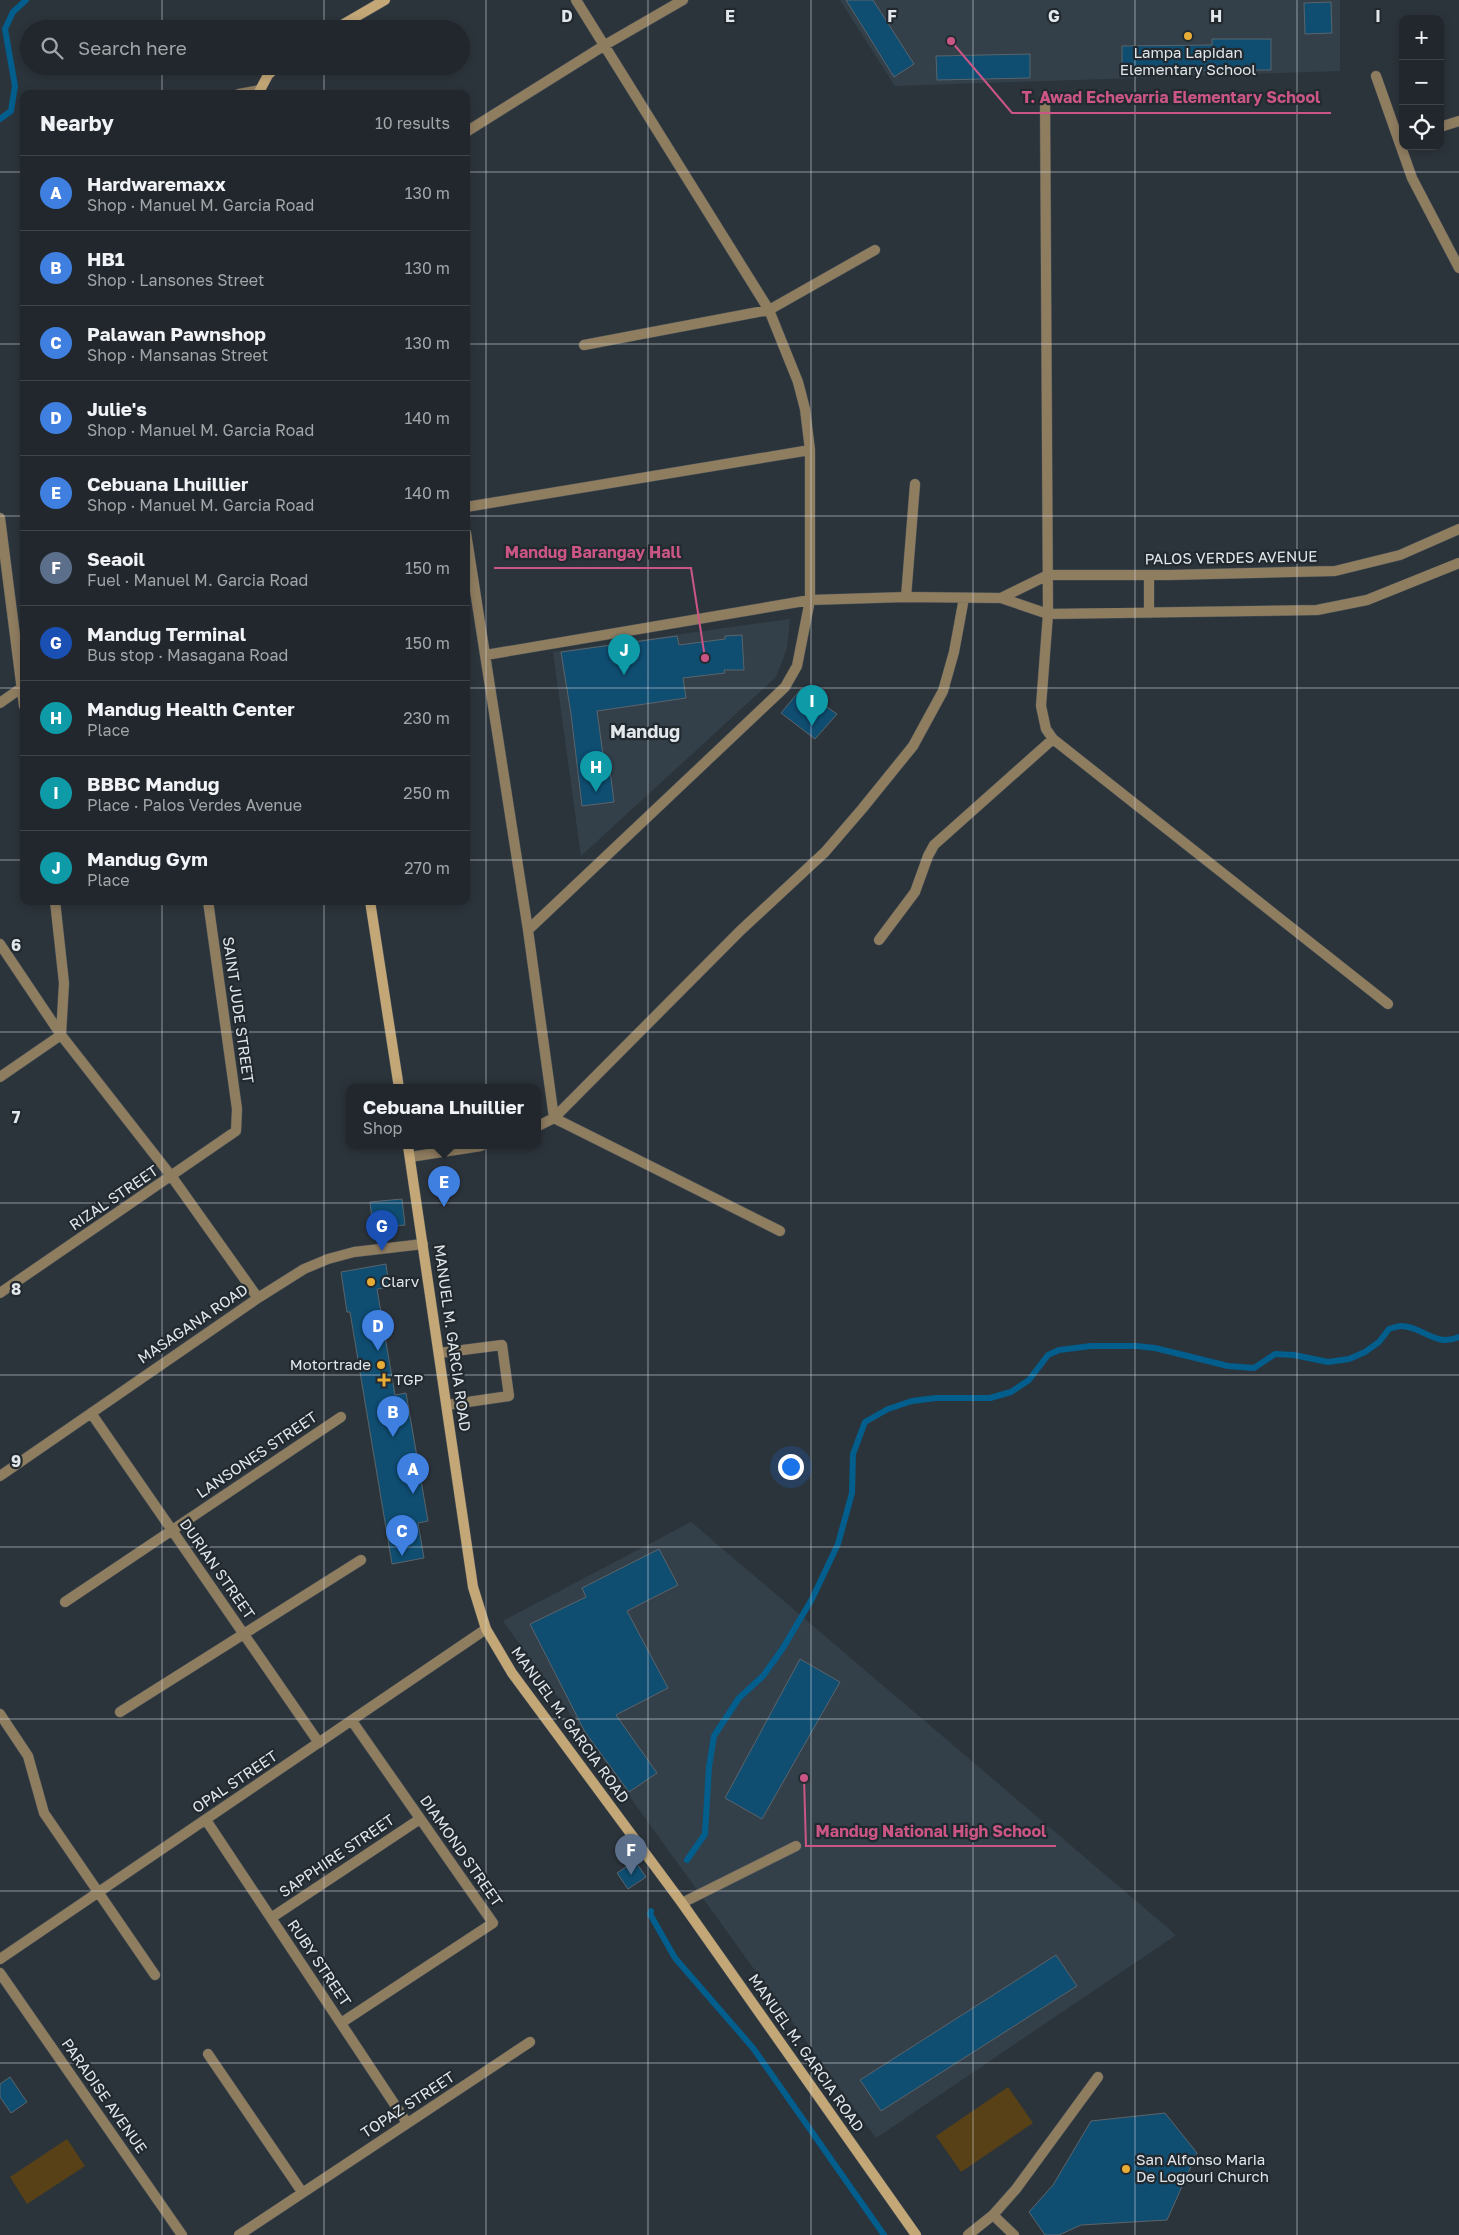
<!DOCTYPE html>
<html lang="en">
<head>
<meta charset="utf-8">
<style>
	:root { --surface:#21272c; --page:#2d3338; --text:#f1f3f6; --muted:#a2a5a9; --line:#3e4448; --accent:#bca0f2 }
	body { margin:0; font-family:"Golos Text",sans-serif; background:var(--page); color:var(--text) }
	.controls { position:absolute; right:15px; top:15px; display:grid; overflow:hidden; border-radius:10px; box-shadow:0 2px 8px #0003 }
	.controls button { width:45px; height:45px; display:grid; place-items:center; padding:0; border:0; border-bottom:1px solid var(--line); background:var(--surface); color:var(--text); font:25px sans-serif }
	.you { position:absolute; left:790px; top:1466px; width:18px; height:18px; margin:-12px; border:4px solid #fff; border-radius:50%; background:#1a73e8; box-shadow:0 0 0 8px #1a73e833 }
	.badge { display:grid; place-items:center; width:32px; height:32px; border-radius:50%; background:var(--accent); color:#fff; font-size:16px; font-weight:700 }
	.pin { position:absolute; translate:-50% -41px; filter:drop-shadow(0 1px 2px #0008) }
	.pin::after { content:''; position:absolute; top:26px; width:18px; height:15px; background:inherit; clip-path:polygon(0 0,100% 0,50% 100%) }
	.popup { position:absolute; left:346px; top:1084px; width:195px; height:65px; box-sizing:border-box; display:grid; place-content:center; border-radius:10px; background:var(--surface); filter:drop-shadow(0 1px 4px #0005); font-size:16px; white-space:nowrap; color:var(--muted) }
	.popup b { font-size:19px; color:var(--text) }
	.popup::after { content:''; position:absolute; left:50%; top:100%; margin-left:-10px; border:10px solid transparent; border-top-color:var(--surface) }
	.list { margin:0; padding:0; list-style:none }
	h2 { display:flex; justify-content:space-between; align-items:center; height:65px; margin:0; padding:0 20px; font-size:21px }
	h2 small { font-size:16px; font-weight:400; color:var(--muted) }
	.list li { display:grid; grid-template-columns:32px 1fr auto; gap:15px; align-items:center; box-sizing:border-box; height:75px; padding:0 20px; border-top:1px solid var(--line) }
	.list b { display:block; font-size:19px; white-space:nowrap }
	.list p { margin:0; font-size:16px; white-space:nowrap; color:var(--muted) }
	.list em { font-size:16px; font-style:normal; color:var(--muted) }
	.icon { flex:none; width:28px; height:28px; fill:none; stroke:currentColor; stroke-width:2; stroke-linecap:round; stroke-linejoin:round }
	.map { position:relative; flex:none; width:1459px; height:2235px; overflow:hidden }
	.search { position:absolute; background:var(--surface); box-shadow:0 2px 8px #0003; left:20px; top:20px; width:450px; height:55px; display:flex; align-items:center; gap:12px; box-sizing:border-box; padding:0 18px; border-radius:28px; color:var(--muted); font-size:19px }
	.panel { position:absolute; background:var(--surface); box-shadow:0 2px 8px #0003; left:20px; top:90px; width:450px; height:815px; border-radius:10px }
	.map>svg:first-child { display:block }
	.built { fill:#33404a }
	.green { fill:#584116 }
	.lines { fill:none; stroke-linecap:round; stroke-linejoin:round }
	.stream { stroke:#025e8d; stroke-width:6 }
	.building { fill:#0f4d71; stroke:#5b646b }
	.service-casing { stroke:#495157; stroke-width:11 }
	.minor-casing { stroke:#495157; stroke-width:11 }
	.secondary-casing { stroke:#495157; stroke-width:11 }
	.service { stroke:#8f7d60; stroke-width:10 }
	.minor { stroke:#8f7d60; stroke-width:10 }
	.secondary { stroke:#c3a777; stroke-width:10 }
	.grid { fill:none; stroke:#e1e7eb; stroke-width:1; stroke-opacity:0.55 }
	.poi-dot { fill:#e7ac36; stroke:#222a30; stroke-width:2 }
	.labels { text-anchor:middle; stroke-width:4.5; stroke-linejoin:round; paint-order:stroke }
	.poi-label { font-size:15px; fill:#e1e7eb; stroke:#222a30; text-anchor:start }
	.street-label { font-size:15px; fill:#e1e7eb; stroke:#222a30 }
	.quarter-label { font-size:18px; font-weight:bold; fill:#e1e7eb; stroke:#222a30 }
	.grid-label { font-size:16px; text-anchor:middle; font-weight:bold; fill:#e1e7eb; stroke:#222a30; stroke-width:4.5; stroke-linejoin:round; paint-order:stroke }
	.leader { fill:none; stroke:#cb5686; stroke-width:2 }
	.callout-dot { fill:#cb5686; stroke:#222a30; stroke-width:2 }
	.callout-label { font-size:16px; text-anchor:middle; font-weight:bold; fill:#cb5686; stroke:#222a30; stroke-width:4.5; stroke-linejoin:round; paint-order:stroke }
</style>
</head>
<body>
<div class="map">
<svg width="1459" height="2235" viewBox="0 0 1459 2235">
	<rect width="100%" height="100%" fill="#2c343b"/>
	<path class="built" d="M840 0H1340V71L895 86Z
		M790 619 787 648 776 677 581 856 553 652Z
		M691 1522 1176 1935 876 2138 503 1621Z"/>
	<path class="green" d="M1008 2087 1033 2123 961 2172 936 2136Z
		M67 2139 85 2166 27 2204 10 2177Z"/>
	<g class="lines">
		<path class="stream" d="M0 119 11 111 15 86 5 29 13 12 26 0
			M687 1860 705 1834 709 1767 714 1736 739 1698 763 1676 783 1648 812 1599 838 1544 852 1493 853 1454 865 1422 888 1409 912 1401 936 1398H990L1011 1392 1029 1380 1048 1355 1059 1350 1091 1346H1136L1155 1348 1228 1366 1254 1368 1275 1354 1294 1355 1328 1362 1349 1359 1365 1352 1379 1342 1389 1329C1393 1328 1397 1326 1401 1326 1422 1326 1436 1348 1459 1337
			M651 1911 650 1914 675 1958 753 2048 884 2235"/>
	</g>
	<path class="building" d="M846 0H873L914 64 894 77Z
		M1331 2 1332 33 1305 34 1304 3Z
		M1212 39H1271V70L1122 71V46L1212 45Z
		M1030 54V78L937 80 936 56Z
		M742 635 744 670H724L725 673 683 678 686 698 597 711 604 762H609L614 802 582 806 571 714 561 652 677 636 679 645 725 639V636Z
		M801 689 837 714 815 739 781 713Z
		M402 1199 405 1225 373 1228 370 1202Z
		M386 1264 389 1287 377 1289 395 1395 406 1393 428 1521 418 1523 424 1558 392 1564 350 1312H347L341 1272Z
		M659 1549 678 1585 627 1611 668 1688 616 1715 657 1773 629 1792 585 1732 530 1624 586 1597 582 1588Z
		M800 1659 840 1682 762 1819 725 1798Z
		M635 1861 646 1877 628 1889 617 1873Z
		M1056 1955 1077 1986 881 2111 860 2080Z
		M10 2077 27 2102 11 2113 0 2097V2084Z
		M1165 2113 1197 2153 1167 2220 1081 2225 1059 2235H1045L1029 2212 1053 2185 1091 2121Z"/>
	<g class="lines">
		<defs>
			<path id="service" d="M906 597 915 484
				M439 1353 502 1345 509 1396 447 1405
				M682 1903 796 1846
				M993 2215 1014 2235
				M968 2235 993 2215 1016 2189 1098 2077"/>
			<path id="minor" d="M1376 76 1412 178 1459 268
				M239 94 260 90
				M1045 96 1048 614 1041 706 1046 729 1053 739 1388 1004
				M1440 127 1459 121
				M466 132 605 45 683 0
				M584 345 769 310 875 250
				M466 507 810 450
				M0 518 24 706
				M466 533 528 930 554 1118
				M1149 575V613
				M1001 598 1048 575H1170L1335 571 1400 555 1459 529
				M486 655 810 600 906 597 1001 598 1048 614 1317 610 1367 600 1459 563
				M0 703 24 686
				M55 901 64 983 61 1035
				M528 930 785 687 797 666 810 600V450L805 409 798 382 769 310 576 0
				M879 940 915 892 928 856 934 845 1053 739
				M0 944 61 1035 172 1177 258 1298
				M0 1077 61 1035
				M554 1118 780 1231
				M538 1126 554 1118 740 931 825 852 862 809 913 746 943 691 954 652 964 598
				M410 1157 481 1146
				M0 1293 236 1131 237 1109 208 901
				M91 1413 319 1743
				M0 1476 258 1298 304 1269 328 1259 354 1252 423 1244
				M65 1602 341 1417
				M120 1712 361 1560
				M0 1714 28 1756 44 1813 155 1975
				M206 1820 407 2123
				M271 1918 420 1819
				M0 1959 486 1629
				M0 1973 182 2235
				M341 2023 493 1923 352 1721
				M208 2054 302 2192
				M239 2235 530 2042"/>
			<path id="secondary" d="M335 29 385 0
				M258 94 268 75 277 66
				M370 901 399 1088
				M408 1146 473 1587 486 1629 512 1673 682 1903 916 2235"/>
		</defs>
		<use href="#service" class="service-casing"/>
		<use href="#minor" class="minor-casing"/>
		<use href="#secondary" class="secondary-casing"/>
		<use href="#service" class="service"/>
		<use href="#minor" class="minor"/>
		<use href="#secondary" class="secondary"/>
	</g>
	<path class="grid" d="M162 0V29M324 0V29M486 0V2235M648 0V2235M811 0V2235M973 0V2235M1135 0V2235M1297 0V2235M162 66V94M324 66V94M0 172H24M466 172H1459M0 344H24M466 344H1459M0 516H24M466 516H1459M0 688H24M466 688H1459M0 860H24M466 860H1459M162 901V2235M324 901V2235M0 1032H1459M0 1203H1459M0 1375H1459M0 1547H1459M0 1719H1459M0 1891H1459M0 2063H1459"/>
	<g class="poi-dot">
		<circle cx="1188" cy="36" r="5"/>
		<circle cx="371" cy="1282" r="5"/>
		<circle cx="381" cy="1365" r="5"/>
		<path d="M381.5 1372.5h5v5h5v5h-5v5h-5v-5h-5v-5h5z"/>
		<circle cx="1126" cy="2169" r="5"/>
	</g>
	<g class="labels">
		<g class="poi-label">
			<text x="1188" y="58" text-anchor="middle">Lampa Lapidan<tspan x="1188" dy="17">Elementary School</tspan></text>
			<text x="381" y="1287">Clarv</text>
			<text x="371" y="1370" text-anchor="end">Motortrade</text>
			<text x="394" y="1385">TGP</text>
			<text x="1136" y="2165">San Alfonso Maria<tspan x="1136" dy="17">De Logouri Church</tspan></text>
		</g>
		<g class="street-label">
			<text transform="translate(1231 558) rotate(-1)" y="5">PALOS VERDES AVENUE</text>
			<text transform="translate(238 1010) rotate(82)" y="5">SAINT JUDE STREET</text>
			<text transform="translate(114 1198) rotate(-34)" y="5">RIZAL STREET</text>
			<text transform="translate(193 1324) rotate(-34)" y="5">MASAGANA ROAD</text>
			<text transform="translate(452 1338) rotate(82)" y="5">MANUEL M. GARCIA ROAD</text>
			<text transform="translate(257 1455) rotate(-34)" y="5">LANSONES STREET</text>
			<text transform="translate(217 1569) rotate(55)" y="5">DURIAN STREET</text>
			<text transform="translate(570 1725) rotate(54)" y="5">MANUEL M. GARCIA ROAD</text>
			<text transform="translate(235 1782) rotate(-34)" y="5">OPAL STREET</text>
			<text transform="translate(461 1851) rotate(55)" y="5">DIAMOND STREET</text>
			<text transform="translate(337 1856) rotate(-34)" y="5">SAPPHIRE STREET</text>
			<text transform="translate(319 1963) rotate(56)" y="5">RUBY STREET</text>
			<text transform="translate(806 2053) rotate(55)" y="5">MANUEL M. GARCIA ROAD</text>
			<text transform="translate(104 2096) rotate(55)" y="5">PARADISE AVENUE</text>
			<text transform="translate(408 2105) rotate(-33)" y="5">TOPAZ STREET</text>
		</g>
		<g class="quarter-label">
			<text x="645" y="738">Mandug</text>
		</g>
	</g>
	<g class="grid-label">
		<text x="567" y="22">D</text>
		<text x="730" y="22">E</text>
		<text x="892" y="22">F</text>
		<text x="1054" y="22">G</text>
		<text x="1216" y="22">H</text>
		<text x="1378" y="22">I</text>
		<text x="16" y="951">6</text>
		<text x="16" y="1123">7</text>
		<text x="16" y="1295">8</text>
		<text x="16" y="1467">9</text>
	</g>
	<path class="leader" d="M951 41L1012 113H1331M705 658L691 568H494M804 1778L806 1846H1056"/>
	<g class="callout-dot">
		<circle cx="951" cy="41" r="5"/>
		<circle cx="705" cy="658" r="5"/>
		<circle cx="804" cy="1778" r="5"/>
	</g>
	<g class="callout-label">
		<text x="1171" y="103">T. Awad Echevarria Elementary School</text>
		<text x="593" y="558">Mandug Barangay Hall</text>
		<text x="931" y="1837">Mandug National High School</text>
	</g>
</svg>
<div class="controls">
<button>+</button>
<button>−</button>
<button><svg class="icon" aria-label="locate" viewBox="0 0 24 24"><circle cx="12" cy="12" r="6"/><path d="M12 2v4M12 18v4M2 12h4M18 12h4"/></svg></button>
</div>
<div class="you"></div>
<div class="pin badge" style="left:413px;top:1494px;background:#3f7fe0">A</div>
<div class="pin badge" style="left:393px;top:1437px;background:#3f7fe0">B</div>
<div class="pin badge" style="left:402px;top:1556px;background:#3f7fe0">C</div>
<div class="pin badge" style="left:378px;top:1351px;background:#3f7fe0">D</div>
<div class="pin badge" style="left:444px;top:1207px;background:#3f7fe0">E</div>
<div class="popup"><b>Cebuana Lhuillier</b>Shop</div>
<div class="pin badge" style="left:631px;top:1875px;background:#5c6f8a">F</div>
<div class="pin badge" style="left:382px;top:1251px;background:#1a4fb4">G</div>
<div class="pin badge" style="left:596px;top:792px;background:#0f9aa8">H</div>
<div class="pin badge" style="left:812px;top:726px;background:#0f9aa8">I</div>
<div class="pin badge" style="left:624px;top:675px;background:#0f9aa8">J</div>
<div class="search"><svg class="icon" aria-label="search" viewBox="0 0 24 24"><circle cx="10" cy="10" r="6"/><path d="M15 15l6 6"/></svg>Search here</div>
<section class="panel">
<h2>Nearby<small>10 results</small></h2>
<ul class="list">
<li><span class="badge" style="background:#3f7fe0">A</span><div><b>Hardwaremaxx</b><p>Shop · Manuel M. Garcia Road</p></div><em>130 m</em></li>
<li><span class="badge" style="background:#3f7fe0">B</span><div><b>HB1</b><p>Shop · Lansones Street</p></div><em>130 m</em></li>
<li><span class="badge" style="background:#3f7fe0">C</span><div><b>Palawan Pawnshop</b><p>Shop · Mansanas Street</p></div><em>130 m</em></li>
<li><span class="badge" style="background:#3f7fe0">D</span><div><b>Julie's</b><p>Shop · Manuel M. Garcia Road</p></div><em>140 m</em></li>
<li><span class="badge" style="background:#3f7fe0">E</span><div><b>Cebuana Lhuillier</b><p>Shop · Manuel M. Garcia Road</p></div><em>140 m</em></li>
<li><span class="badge" style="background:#5c6f8a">F</span><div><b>Seaoil</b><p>Fuel · Manuel M. Garcia Road</p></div><em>150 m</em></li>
<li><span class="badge" style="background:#1a4fb4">G</span><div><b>Mandug Terminal</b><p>Bus stop · Masagana Road</p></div><em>150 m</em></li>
<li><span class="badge" style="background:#0f9aa8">H</span><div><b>Mandug Health Center</b><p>Place</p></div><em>230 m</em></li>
<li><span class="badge" style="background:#0f9aa8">I</span><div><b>BBBC Mandug</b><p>Place · Palos Verdes Avenue</p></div><em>250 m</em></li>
<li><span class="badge" style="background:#0f9aa8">J</span><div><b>Mandug Gym</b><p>Place</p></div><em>270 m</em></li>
</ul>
</section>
</div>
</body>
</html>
